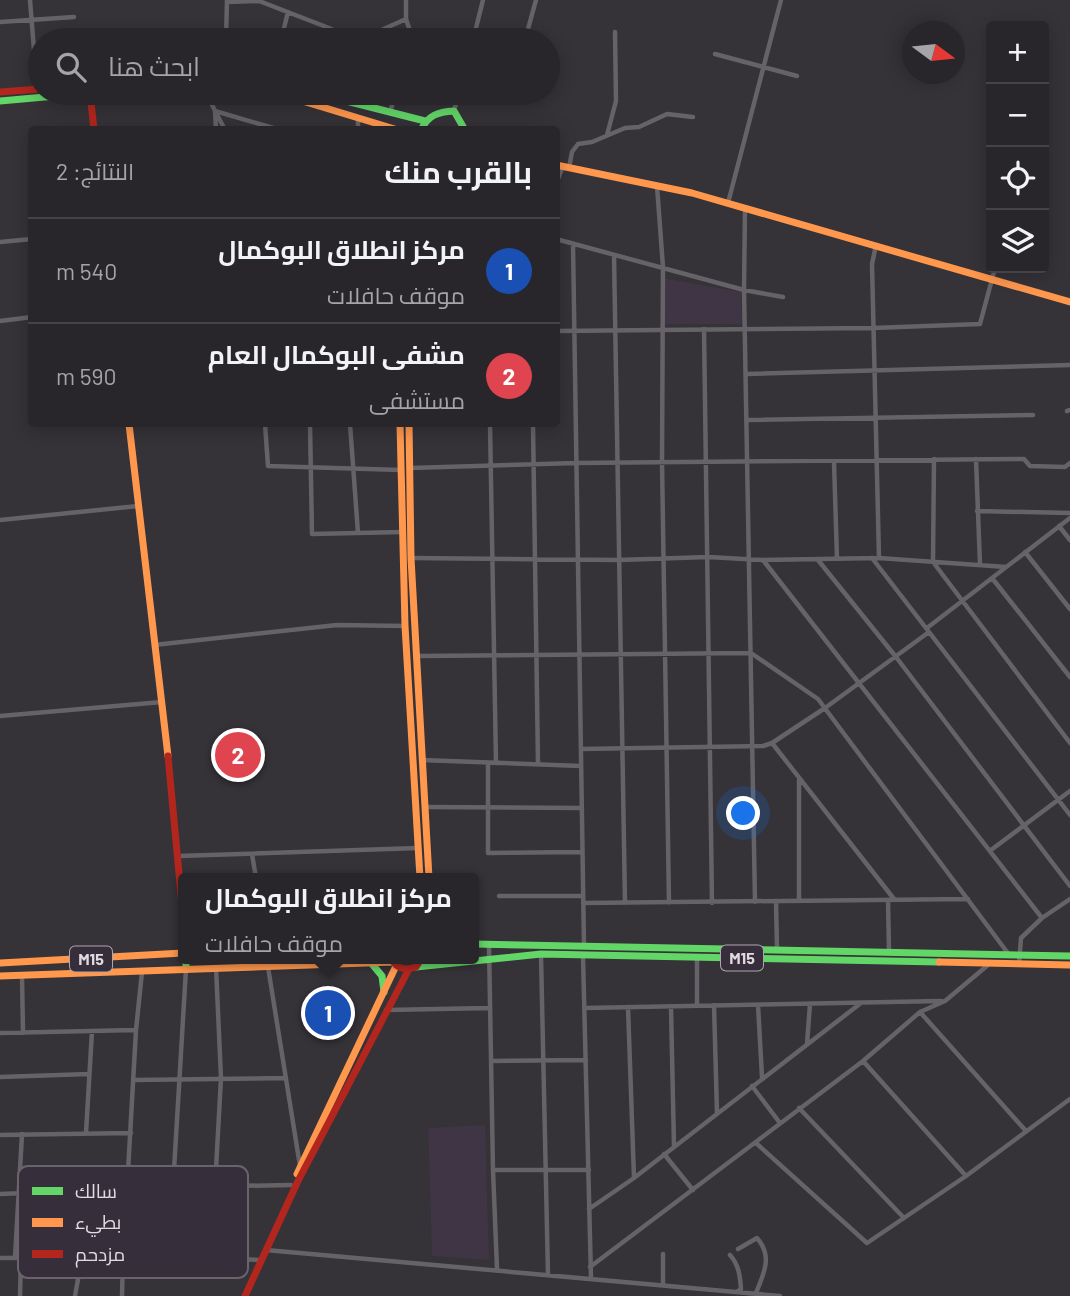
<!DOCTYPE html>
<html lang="ar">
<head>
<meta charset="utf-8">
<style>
	:root { --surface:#28262a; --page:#343236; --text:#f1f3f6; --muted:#a5a5a8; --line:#444347; --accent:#ea580c }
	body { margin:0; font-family:Barlow,Cairo,sans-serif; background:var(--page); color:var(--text); direction:rtl }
	.controls { position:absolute; right:21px; top:21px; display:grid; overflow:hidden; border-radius:7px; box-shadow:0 4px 18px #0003 }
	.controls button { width:63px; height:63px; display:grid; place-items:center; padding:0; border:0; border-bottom:2px solid var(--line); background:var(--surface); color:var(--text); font:35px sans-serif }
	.compass { position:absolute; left:902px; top:21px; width:63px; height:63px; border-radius:50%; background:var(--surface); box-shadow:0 4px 18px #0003; rotate:105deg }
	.you { position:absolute; left:744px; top:814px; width:24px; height:24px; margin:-18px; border:5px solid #fff; border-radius:50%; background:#1a73e8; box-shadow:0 0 0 10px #1a73e833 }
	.badge { display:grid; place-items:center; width:46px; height:46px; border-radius:50%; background:var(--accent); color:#fff; font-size:23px; font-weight:700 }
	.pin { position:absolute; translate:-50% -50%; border:4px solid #fff; box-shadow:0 2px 7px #0006 }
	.popup { position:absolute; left:178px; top:873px; width:301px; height:91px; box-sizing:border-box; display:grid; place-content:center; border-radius:7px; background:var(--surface); filter:drop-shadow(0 2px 5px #0005); font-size:23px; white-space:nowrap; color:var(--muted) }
	.popup b { font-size:26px; color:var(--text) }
	.popup::after { content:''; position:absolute; left:50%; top:100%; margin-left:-14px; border:14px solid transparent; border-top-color:var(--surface) }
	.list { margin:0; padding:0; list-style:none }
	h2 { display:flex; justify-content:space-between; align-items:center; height:91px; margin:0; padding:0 28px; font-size:30px }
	h2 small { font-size:23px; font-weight:400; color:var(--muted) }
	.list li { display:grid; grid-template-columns:46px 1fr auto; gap:21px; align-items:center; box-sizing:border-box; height:105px; padding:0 28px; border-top:2px solid var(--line) }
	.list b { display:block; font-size:26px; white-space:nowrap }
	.list p { margin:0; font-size:23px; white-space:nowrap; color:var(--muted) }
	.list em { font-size:23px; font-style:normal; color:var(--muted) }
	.icon { flex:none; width:38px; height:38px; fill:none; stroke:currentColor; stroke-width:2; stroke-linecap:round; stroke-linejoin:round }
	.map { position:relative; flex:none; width:1070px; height:1296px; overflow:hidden; direction:ltr }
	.search { position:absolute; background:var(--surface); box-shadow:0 4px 18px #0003; left:28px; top:28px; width:532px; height:77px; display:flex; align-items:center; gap:18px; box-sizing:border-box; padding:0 24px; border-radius:38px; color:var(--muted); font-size:26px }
	.panel { position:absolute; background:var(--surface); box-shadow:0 4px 18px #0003; left:28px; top:126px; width:532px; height:301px; border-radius:7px; direction:rtl }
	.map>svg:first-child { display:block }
	.built { fill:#3f3545 }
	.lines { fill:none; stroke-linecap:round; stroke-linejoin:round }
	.street { stroke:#666368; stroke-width:4.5 }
	.fast { stroke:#63d668; stroke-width:7 }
	.slow { stroke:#ff974d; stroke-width:7 }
	.jam { stroke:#b3261e; stroke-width:7 }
	.labels { text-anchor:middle; stroke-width:6; stroke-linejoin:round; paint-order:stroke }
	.shield { fill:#362f3b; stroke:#ada7b1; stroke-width:2 }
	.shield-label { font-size:16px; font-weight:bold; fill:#e0dbe3 }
	.key { fill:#362f3b; stroke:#69636d; stroke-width:2 }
	.key-label { font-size:19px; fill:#e0dbe3 }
</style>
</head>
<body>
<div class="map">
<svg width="1070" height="1296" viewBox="0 0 1070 1296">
	<rect width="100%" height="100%" fill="#353238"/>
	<path class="built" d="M663 278 741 292 742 324H665Z
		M485 1125 489 1260 432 1256 428 1128Z"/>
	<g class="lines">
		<path class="street" d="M30 0 36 75
			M406 0V19L413 40
			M227 2 259 1 329 28 354 40 366 37 406 19
			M0 22 74 17
			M226 40 227 0
			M281 40 288 12
			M473 40 483 0
			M525 40 536 0
			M715 54 797 76
			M208 93 210 101 225 130
			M454 111 459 93
			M390 112 396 93
			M216 130 215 111 280 130
			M358 130V119
			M607 135 616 101 615 32
			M569 168 572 152 578 144 592 142 625 128 639 127 667 114 693 117
			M556 184 563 166
			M657 186 663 267 662 462 669 903
			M728 203 781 0
			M745 208 744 290 755 902
			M556 239 744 290 783 297
			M0 242 32 239
			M573 244 584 946
			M876 245 872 264 879 558
			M614 255 625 903
			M0 321 32 317
			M704 329 712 903
			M556 331 873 328 980 324 995 268
			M747 374 1070 365
			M1067 411 1070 410
			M747 420 1033 415
			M265 424 268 466 401 470
			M310 424 312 534 402 532
			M350 424 358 533
			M490 424 496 763
			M533 424 538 764
			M934 459 933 562 1070 743
			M976 459 980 565
			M834 462 837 559
			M410 468 576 463 1024 459 1030 466 1065 467 1070 463
			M977 511 1070 513
			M0 520 138 506
			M1059 526 1070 540
			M1025 552 1070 609
			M411 558 619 560 708 557 762 560 879 558 1006 567
			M872 558 1070 815
			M763 560 1042 918
			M818 560 896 657 1070 886
			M992 578 1070 677
			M927 628 1070 518
			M154 645 337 625 405 626
			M417 656 751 653 818 699 1010 956
			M0 716 162 702
			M772 743 894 899
			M581 749 763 746 772 743 825 708 929 632
			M421 760 581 766
			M488 763V853L582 852
			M799 780V901
			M425 807 582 808
			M991 850 1070 791
			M252 854 256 878
			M179 856 418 848
			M499 896H583
			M888 900 889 951
			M776 901 777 949
			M583 903 968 899
			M489 946 493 1170 497 1269
			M541 955 548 1275
			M583 956 591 1278
			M1019 964 1021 938 1042 918 1070 899
			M268 967 300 1166
			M22 976 23 1033
			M714 1005 717 1113
			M758 1005 762 1077
			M697 1006V958
			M628 1007 634 1178
			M671 1007 674 1146
			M585 1008 941 1001
			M386 1010 490 1008
			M920 1012 1026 1131
			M0 1033 136 1030
			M807 1044 810 1004
			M491 1061 586 1060
			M863 1061 966 1176
			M0 1077 89 1074
			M134 1080 286 1078
			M752 1086 780 1123
			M799 1108 904 1218
			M86 1133 92 1031
			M0 1135 131 1133
			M756 1143 867 1243 966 1176 1070 1099
			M664 1154 693 1190
			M493 1170H589
			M127 1189 136 1030 142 972
			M0 1194 173 1187 291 1185
			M589 1209 634 1178 861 1003
			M738 1249 757 1238C773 1256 764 1273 756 1293
			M266 1250 780 1296
			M663 1254V1285
			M730 1255C739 1265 740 1276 741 1289L738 1291
			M166 1257 173 1187 186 969
			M0 1258 166 1257 260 1260
			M15 1258 22 1134
			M211 1260 221 1078 216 967
			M590 1267 863 1061 920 1012 945 1001 988 965
			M20 1296 21 1258
			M75 1296 82 1257
			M122 1296 123 1257"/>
		<path class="fast" d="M315 93 425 121
			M0 101 90 93
			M421 130C428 115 438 112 454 111L465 130
			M473 944 1070 956
			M186 959V968
			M372 964 382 976 384 992
			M416 967 541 954 939 962"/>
		<path class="slow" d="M276 93 398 130
			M556 165 692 193 1070 302
			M129 424 168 756
			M400 424 405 626 420 878
			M409 424 411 558 429 878
			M939 962 1070 965
			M0 963 183 953
			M0 976 393 962
			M297 1174 396 966"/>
		<path class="jam" d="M0 92 40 89
			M90 93 94 130
			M168 756 183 916
			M392 960C398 970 406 970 416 967L421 959
			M245 1296 298 1181 409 969"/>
	</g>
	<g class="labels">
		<g class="shield">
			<rect x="721" y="945.5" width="42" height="25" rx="5"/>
			<rect x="70" y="946.5" width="42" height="25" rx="5"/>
		</g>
		<g class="shield-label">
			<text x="742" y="964">M15</text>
			<text x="91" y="965">M15</text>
		</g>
	</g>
	<rect x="18" y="1166" width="230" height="112" rx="10" class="key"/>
	<rect x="32" y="1187" width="31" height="8" fill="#63d668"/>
	<rect x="32" y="1218" width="31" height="9" fill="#ff974d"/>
	<rect x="32" y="1250" width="31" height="8" fill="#b3261e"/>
	<g class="key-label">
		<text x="75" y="1198">سالك</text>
		<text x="75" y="1229">بطيء</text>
		<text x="75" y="1261">مزدحم</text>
	</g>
</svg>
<div class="controls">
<button>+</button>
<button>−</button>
<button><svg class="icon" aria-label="locate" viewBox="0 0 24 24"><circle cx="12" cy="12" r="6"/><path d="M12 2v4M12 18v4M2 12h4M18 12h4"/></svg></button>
<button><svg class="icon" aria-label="layers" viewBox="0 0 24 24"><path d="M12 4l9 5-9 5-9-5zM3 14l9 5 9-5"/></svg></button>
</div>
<svg class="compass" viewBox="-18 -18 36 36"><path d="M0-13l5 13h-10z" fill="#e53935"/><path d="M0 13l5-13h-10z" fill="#a5a5a8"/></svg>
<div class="you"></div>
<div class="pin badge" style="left:328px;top:1013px;background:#1a4fb4">1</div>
<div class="popup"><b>مركز انطلاق البوكمال</b>موقف حافلات</div>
<div class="pin badge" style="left:238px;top:755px;background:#e0444e">2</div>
<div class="search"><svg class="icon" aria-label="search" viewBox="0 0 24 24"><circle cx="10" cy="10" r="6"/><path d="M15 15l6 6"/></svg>ابحث هنا</div>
<section class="panel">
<h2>بالقرب منك<small>النتائج: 2</small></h2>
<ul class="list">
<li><span class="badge" style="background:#1a4fb4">1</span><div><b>مركز انطلاق البوكمال</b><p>موقف حافلات</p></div><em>540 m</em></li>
<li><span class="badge" style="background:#e0444e">2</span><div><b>مشفى البوكمال العام</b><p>مستشفى</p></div><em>590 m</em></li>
</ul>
</section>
</div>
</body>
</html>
